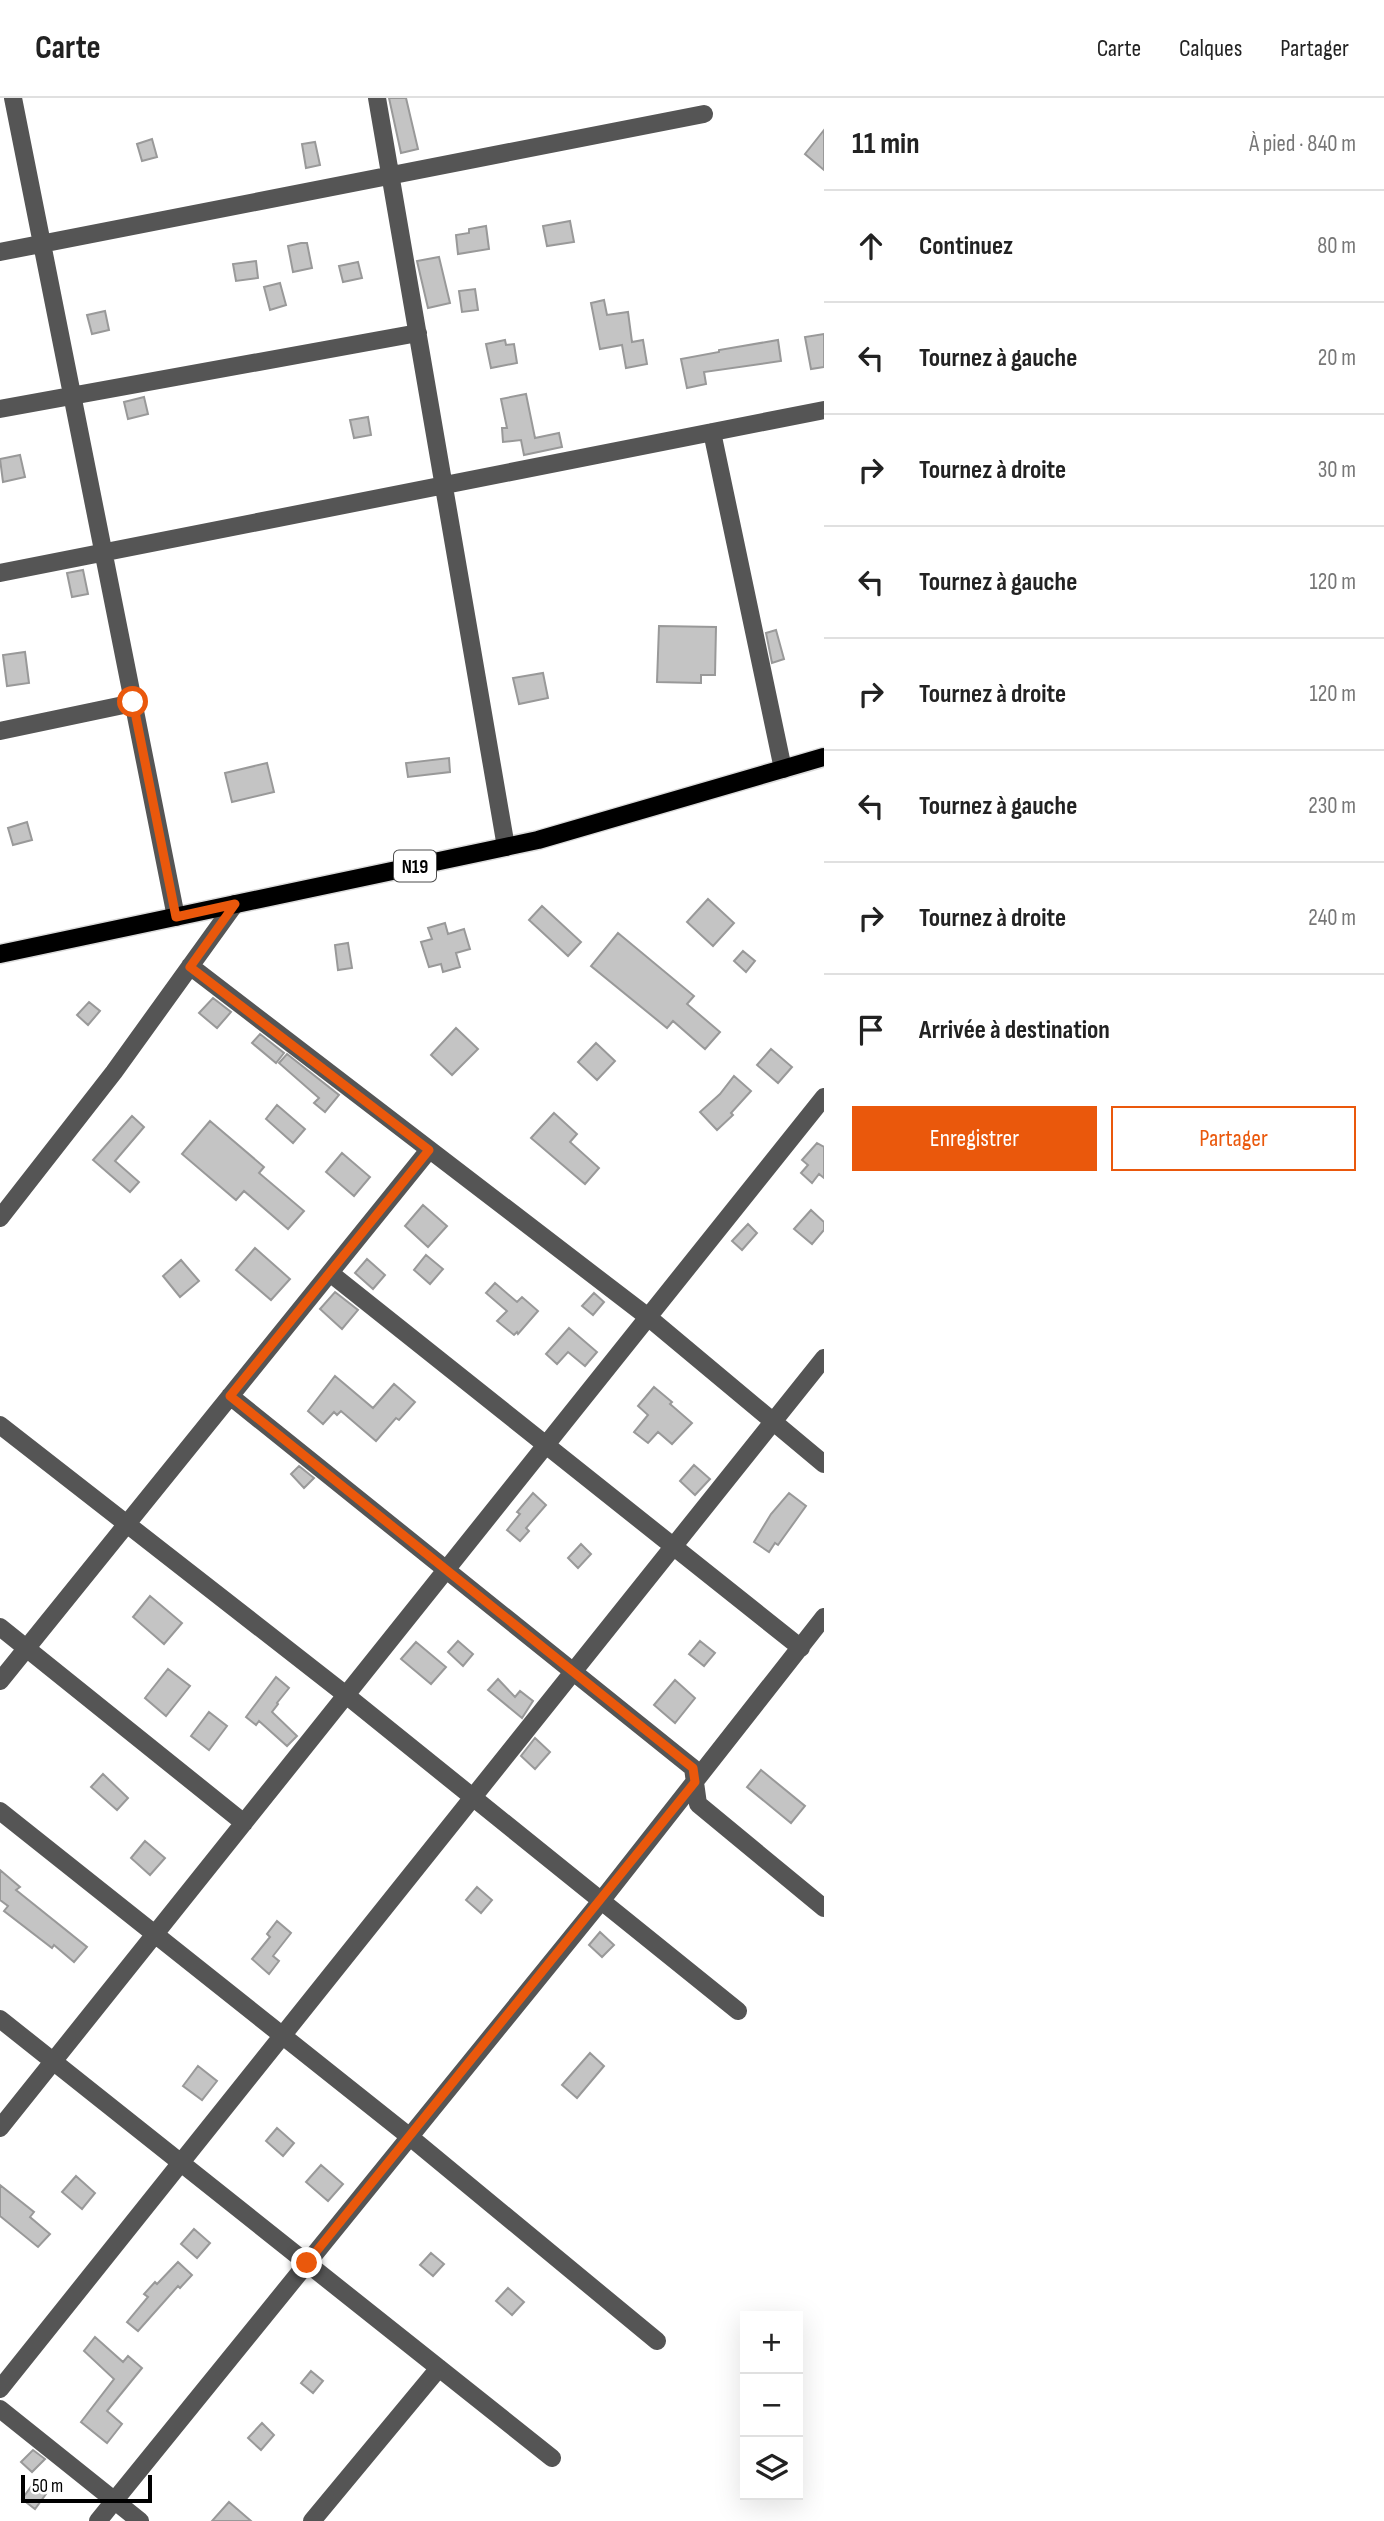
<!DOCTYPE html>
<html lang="fr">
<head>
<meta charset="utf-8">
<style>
	:root { --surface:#fff; --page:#f6f6f6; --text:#222; --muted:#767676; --line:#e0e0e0; --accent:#ea580c }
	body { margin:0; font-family:"Sofia Sans Condensed",sans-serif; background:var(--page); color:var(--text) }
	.controls { position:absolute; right:21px; bottom:21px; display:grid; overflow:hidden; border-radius:0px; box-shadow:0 7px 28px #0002 }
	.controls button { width:63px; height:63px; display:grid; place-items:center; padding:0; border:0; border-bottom:2px solid var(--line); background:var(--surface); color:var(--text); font:35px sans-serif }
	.scale { position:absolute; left:21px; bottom:18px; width:131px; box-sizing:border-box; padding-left:7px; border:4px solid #000; border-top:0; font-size:19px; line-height:24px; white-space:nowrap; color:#000; -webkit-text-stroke:5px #fff; paint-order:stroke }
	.stop { position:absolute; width:21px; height:21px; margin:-16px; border:5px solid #ea580c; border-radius:50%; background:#fff }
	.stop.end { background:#ea580c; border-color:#fff; box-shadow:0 2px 7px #0008 }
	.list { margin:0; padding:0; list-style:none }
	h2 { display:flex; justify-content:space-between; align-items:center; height:91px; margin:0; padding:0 28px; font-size:30px }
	h2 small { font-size:23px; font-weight:400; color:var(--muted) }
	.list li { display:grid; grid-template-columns:46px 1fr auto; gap:21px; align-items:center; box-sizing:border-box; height:112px; padding:0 28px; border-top:2px solid var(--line) }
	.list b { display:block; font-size:26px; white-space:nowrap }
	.list em { font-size:23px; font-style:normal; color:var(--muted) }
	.actions { display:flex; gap:14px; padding:21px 28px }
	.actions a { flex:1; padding:16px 0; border:2px solid var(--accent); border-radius:0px; text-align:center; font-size:24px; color:var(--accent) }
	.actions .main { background:var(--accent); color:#fff }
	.icon { flex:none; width:38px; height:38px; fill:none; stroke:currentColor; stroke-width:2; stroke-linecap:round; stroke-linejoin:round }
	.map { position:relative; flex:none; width:824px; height:2423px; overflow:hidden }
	header { display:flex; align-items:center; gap:42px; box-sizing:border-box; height:98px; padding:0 35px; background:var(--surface); border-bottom:2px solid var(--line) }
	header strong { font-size:33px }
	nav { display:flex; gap:38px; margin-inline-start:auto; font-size:24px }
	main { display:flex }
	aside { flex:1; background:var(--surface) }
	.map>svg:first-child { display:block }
	.building { fill:#c4c4c4; stroke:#999; stroke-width:2 }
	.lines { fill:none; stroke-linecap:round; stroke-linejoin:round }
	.major-casing { stroke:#dbdbdb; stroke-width:21 }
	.minor { stroke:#555; stroke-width:18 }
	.major { stroke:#000; stroke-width:18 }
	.route { stroke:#ea580c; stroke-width:9 }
	.labels { text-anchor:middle; stroke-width:6; stroke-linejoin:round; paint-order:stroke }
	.shield { fill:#fff; stroke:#4c4c4c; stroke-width:2 }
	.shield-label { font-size:19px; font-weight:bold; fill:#000 }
</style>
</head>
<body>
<header>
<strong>Carte</strong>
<nav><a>Carte</a><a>Calques</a><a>Partager</a></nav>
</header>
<main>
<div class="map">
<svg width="824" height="2423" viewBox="0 0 824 2423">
	<rect width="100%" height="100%" fill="#fff"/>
	<path class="building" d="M389 0H406L418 51 401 55Z
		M824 32V72L805 56Z
		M152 41 157 59 142 63 137 46Z
		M315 44 320 67 306 70 302 46Z
		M570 123 574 144 547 148 543 128Z
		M486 128 489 151 458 156 456 137 469 135V131Z
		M301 145H307L312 170 293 174 288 148Z
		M439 159 450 205 428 210 417 163Z
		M256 163 258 180 236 183 233 166Z
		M358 164 362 180 343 184 339 168Z
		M280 185 286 207 270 212 264 189Z
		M475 191 478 212 462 214 459 193Z
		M604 202 607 217 628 214 632 244 643 242 647 266 626 270 622 247 600 251 591 205Z
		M105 213 109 232 92 236 87 217Z
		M824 236V269L811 271 805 239Z
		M505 242 506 247 514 246 517 265 491 270 486 246Z
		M778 242 781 263 704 274 706 286 687 290 681 261 719 254V252Z
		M526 296 535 340 559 335 562 349 524 357 521 342 503 344 502 330H507L501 301Z
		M144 299 148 316 128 321 124 304Z
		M368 319 371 337 354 340 350 322Z
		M20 357 25 379 3 384 0 361Z
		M83 472 88 496 72 499 67 475Z
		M659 528 716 529 715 577H701V585L657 584Z
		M776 532 784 561 772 565 766 535Z
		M25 554 29 585 7 588 3 557Z
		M543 575 548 600 519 606 513 580Z
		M449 660 450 674 408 679 406 665Z
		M267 665 274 694 232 704 225 675Z
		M27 724 32 742 13 747 8 730Z
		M708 801 734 825 713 848 687 824Z
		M542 808 581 844 568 858 529 822Z
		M445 825 448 836 464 831 470 851 456 855 460 869 443 874 441 866 429 869 421 844 432 841 428 830Z
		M618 835 694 898 687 906 720 934 705 951 673 923 667 930 591 868Z
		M348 845 352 870 338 872 335 847Z
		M743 853 755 863 746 874 734 863Z
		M213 900 231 914 217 930 199 915Z
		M89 904 100 913 88 927 77 917Z
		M456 930 478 951 452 977 431 957Z
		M260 936 284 955 276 965 252 945Z
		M596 945 615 963 597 982 578 964Z
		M771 951 792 969 778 985 757 967Z
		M287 956 339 997 325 1014 314 1005 319 1000 279 965Z
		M734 978 751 993 731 1015 733 1017 717 1032 700 1014 720 996Z
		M277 1007 305 1031 293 1045 266 1021Z
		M554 1015 577 1036 570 1044 599 1070 585 1086 531 1040Z
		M132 1018 144 1029 115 1063 139 1084 130 1094 93 1062Z
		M210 1023 264 1069 259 1075 304 1113 288 1131 244 1093 236 1102 182 1056Z
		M817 1045 824 1049V1080L819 1076 812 1085 801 1075 808 1067 802 1062Z
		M342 1055 370 1079 354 1098 326 1074Z
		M423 1107 447 1128 428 1149 405 1128Z
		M811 1112 824 1124V1132L812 1146 794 1131Z
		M748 1126 757 1135 742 1152 732 1143Z
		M255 1150 290 1181 271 1202 236 1172Z
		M426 1157 443 1171 430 1186 414 1172Z
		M367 1161 385 1177 373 1191 355 1175Z
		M181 1162 199 1183 180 1199 163 1178Z
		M495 1185 517 1204 522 1199 538 1213 518 1236 517 1234 514 1237 497 1223 507 1213 486 1195Z
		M335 1194 358 1212 342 1231 320 1211Z
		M594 1195 604 1204 593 1217 582 1208Z
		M569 1230 597 1254 585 1268 568 1254 557 1266 546 1256Z
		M335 1278 373 1310 394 1286 415 1304 399 1322 396 1320 376 1343 341 1313 337 1317 334 1314 323 1326 308 1313Z
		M654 1289 672 1304 670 1306 692 1325 672 1346 658 1334 648 1345 634 1334 648 1317 638 1308Z
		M694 1367 710 1381 695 1397 680 1383Z
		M299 1368 314 1380 304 1390 291 1376Z
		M533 1395 546 1407 526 1430 529 1433 520 1443 507 1432 520 1416 517 1414Z
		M789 1395 806 1408 778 1447 775 1445 769 1454 754 1444 771 1416Z
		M581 1446 591 1456 578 1470 568 1460Z
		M150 1498 182 1525 164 1546 133 1519Z
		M458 1543 473 1556 463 1568 448 1554Z
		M700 1543 715 1555 704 1568 689 1556Z
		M416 1544 446 1569 431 1586 401 1561Z
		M168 1571 190 1588 166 1618 145 1600Z
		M276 1579 289 1590 277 1605 278 1606 272 1614 297 1638 287 1648 259 1623 256 1627 246 1619Z
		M498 1581 515 1599 520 1593 533 1603 522 1620 488 1592Z
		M675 1582 695 1600 675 1625 654 1607Z
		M209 1614 227 1628 209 1652 191 1638Z
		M535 1640 550 1654 535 1671 521 1658Z
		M761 1672 805 1708 791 1725 747 1689Z
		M103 1676 128 1700 117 1712 91 1689Z
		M145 1743 165 1760 150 1777 131 1760Z
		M0 1772 20 1789 16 1792 87 1849 74 1864 54 1847 52 1850 4 1813 8 1808 0 1802Z
		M477 1789 492 1802 481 1815 466 1802Z
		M277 1823 291 1835 273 1858 279 1863 269 1876 252 1861 270 1839 267 1836Z
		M600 1834 614 1847 602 1859 589 1847Z
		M590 1955 604 1968 577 2000 562 1987Z
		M198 1968 217 1983 202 2002 183 1988Z
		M277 2030 294 2045 283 2058 266 2043Z
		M321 2067 343 2086 328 2103 306 2084Z
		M76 2078 95 2095 82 2111 62 2094Z
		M0 2087 34 2114 30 2119 50 2136 38 2149 0 2118Z
		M194 2131 210 2145 197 2160 181 2146Z
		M431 2155 444 2166 433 2178 420 2167Z
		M178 2164 192 2177 180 2190 178 2188 138 2233 127 2224 148 2199 144 2196 155 2184 157 2186Z
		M508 2190 524 2204 512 2217 496 2203Z
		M95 2239 123 2264 128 2258 142 2270 107 2313 122 2326 107 2345 81 2324 114 2281 84 2253Z
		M311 2273 323 2283 313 2295 301 2285Z
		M262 2325 274 2337 261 2352 248 2340Z
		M33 2352 45 2361 32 2374 21 2364Z
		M33 2386 46 2396 35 2411 22 2401Z
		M229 2404 251 2423H212Z"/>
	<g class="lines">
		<defs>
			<path id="major" d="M0 856 538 742 824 659"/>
		</defs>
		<use href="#major" class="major-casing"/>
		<path class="minor" d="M13 0 176 819
			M377 0 506 749
			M0 154 704 16
			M0 311 418 235
			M712 334 783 671
			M0 475 824 312
			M0 633 133 605
			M190 868 648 1219 824 1366
			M0 1120 114 974 235 806
			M330 1175 801 1550
			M230 1298 693 1670 698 1706 824 1810
			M0 1327 346 1597 738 1913
			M0 1529 244 1725
			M0 1583 429 1052
			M0 1713 410 2039 657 2243
			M0 1921 552 2360
			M0 2030 824 999
			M0 2291 824 1260
			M0 2311 140 2423
			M98 2423 601 1803 824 1519
			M312 2423 439 2270"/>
		<use href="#major" class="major"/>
	</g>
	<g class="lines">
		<path class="route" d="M133 604 176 819 235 806 190 869 429 1052 230 1298 693 1670 695 1684 307 2165"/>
	</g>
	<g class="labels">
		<rect class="shield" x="394" y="752.5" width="42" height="31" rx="5"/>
		<g class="shield-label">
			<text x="415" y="775">N19</text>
		</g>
	</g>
</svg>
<div class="controls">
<button>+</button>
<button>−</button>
<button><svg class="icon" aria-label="layers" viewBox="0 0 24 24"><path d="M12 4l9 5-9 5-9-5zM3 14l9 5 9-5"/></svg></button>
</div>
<div class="scale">50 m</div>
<div class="stop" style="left:133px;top:604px"></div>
<div class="stop end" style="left:307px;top:2165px"></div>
</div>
<aside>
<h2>11 min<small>À pied · 840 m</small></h2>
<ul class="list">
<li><svg class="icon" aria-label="ahead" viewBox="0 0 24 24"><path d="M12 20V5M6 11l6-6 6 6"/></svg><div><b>Continuez</b></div><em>80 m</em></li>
<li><svg class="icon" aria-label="left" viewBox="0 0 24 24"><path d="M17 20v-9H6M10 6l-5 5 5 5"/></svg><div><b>Tournez à gauche</b></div><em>20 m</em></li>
<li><svg class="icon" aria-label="right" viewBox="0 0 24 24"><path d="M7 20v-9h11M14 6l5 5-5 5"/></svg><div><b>Tournez à droite</b></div><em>30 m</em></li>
<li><svg class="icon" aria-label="left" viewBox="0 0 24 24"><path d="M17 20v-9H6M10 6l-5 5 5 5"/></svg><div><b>Tournez à gauche</b></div><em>120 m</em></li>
<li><svg class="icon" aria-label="right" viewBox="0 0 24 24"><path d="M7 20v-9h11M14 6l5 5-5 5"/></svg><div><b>Tournez à droite</b></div><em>120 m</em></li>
<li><svg class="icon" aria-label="left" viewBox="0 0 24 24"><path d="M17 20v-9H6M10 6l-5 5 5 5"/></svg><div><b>Tournez à gauche</b></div><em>230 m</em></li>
<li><svg class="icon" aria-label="right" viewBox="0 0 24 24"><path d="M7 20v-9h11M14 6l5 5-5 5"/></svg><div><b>Tournez à droite</b></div><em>240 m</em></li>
<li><svg class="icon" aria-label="arrive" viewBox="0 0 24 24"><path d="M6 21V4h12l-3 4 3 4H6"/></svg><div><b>Arrivée à destination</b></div></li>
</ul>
<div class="actions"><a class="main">Enregistrer</a><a>Partager</a></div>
</aside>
</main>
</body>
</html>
